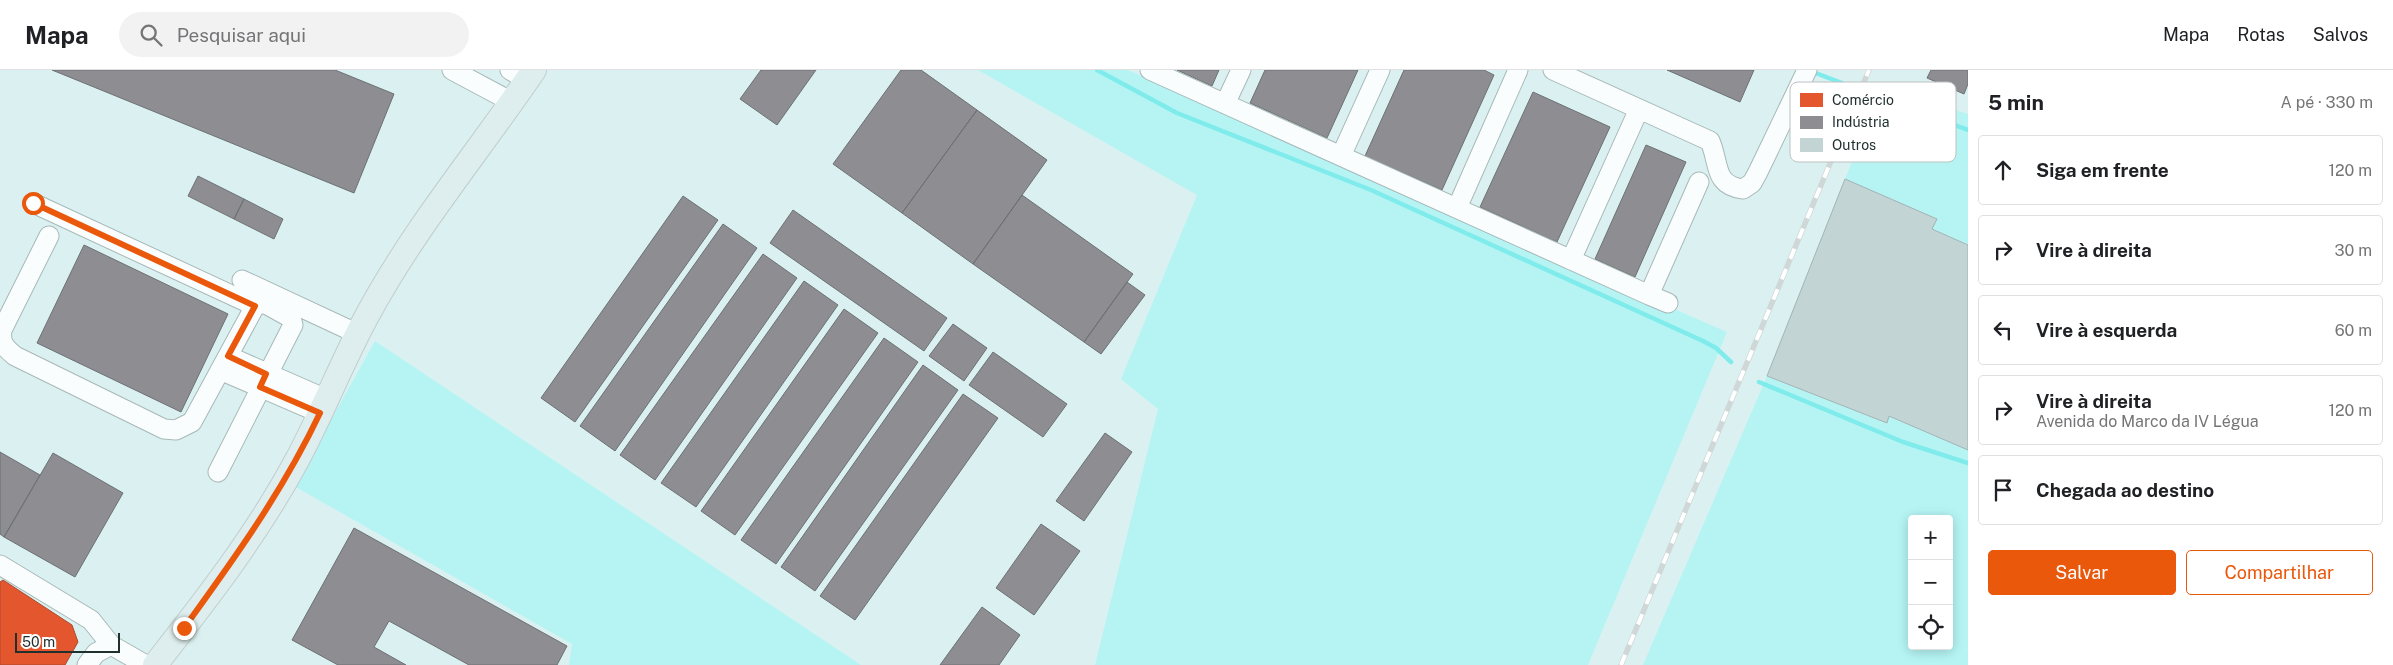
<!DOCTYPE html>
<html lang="pt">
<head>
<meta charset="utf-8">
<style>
	:root { --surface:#fff; --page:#f2f2f2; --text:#202124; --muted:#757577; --line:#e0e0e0; --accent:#ea580c }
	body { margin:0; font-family:"Public Sans",sans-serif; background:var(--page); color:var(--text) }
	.controls { position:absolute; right:15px; bottom:15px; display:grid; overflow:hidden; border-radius:5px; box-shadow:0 2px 12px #0003 }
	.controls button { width:45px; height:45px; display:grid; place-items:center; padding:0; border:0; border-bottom:1px solid var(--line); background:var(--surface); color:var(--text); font:25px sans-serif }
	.scale { position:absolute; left:15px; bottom:12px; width:105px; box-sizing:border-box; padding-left:5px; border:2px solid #20302f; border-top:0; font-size:14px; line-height:18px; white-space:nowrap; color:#20302f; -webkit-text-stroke:4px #fff; paint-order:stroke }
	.stop { position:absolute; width:15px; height:15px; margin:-11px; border:4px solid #ea580c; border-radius:50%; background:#fff }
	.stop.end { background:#ea580c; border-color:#fff; box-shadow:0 1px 5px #0008 }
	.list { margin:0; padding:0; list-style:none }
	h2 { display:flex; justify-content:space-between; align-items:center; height:65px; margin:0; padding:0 20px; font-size:21px }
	h2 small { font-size:16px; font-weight:400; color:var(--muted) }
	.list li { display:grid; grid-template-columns:32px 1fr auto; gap:15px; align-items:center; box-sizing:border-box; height:70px; margin:0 10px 10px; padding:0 10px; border:1px solid var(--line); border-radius:5px }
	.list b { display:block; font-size:19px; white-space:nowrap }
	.list p { margin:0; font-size:16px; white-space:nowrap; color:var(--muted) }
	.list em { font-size:16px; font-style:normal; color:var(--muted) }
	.actions { display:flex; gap:10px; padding:15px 20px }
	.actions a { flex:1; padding:11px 0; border:1px solid var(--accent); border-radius:5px; text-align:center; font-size:18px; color:var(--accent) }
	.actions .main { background:var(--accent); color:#fff }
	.icon { flex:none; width:28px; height:28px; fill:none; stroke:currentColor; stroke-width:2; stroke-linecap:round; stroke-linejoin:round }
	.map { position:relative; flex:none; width:1968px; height:595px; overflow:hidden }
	header { display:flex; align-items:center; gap:30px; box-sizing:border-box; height:70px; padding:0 25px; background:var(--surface); border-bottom:1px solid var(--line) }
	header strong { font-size:24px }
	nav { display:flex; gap:28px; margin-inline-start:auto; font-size:18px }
	.search { width:350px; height:45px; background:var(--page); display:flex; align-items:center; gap:12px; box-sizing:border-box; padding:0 18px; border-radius:28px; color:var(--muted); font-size:19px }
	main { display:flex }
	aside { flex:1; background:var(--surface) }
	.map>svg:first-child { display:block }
	.green { fill:#b6f4f4; fill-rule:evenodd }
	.shops { fill:#e4572e; stroke:#a94b2e }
	.industry { fill:#8d8d92; stroke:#6c7174 }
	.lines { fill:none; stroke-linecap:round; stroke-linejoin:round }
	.stream { stroke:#80ebeb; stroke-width:4.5 }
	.building { fill:#c2d4d4; stroke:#a2b3b3 }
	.minor-casing { stroke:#a7b8b8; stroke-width:21 }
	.major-casing { stroke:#c1cdcd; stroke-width:26 }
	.minor { stroke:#fafdfd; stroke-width:19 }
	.major { stroke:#deeded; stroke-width:24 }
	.rail-casing { stroke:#d0d7d7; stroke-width:5.5 }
	.rail { stroke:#fff; stroke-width:4; stroke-dasharray:11; stroke-linecap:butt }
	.route { stroke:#ea580c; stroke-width:6 }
	.key { fill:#fff; stroke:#bcc1c1; stroke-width:1 }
	.key-label { font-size:14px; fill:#20302f }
</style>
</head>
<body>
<header>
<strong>Mapa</strong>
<div class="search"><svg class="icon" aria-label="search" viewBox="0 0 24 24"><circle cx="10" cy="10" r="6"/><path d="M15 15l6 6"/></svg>Pesquisar aqui</div>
<nav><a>Mapa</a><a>Rotas</a><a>Salvos</a></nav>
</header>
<main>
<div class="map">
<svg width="1968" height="595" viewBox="0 0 1968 595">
	<rect width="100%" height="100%" fill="#dbf1f1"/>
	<path class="green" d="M978 0H1128L1727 262 1588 595H1095L1158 339 1121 309 1197 125Z
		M1882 16 1968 44V175L1932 159 1936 149 1845 109Z
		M375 271 861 595H569L572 574 294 416Z
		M1767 306 1886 353 1889 346 1968 380V595H1643ZM1912 449H1949V576H1912Z"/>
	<path class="shops" d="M3 510 72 555 78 572 65 595H0V512Z"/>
	<path class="industry" d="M52 0H335L394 24 354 123Z
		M761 0H816L777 55 740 29Z
		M901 0H921L977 40 902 143 833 94Z
		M1177 0H1219L1212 16Z
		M1265 0H1358L1327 68 1250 33Z
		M1404 0H1484L1494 5 1442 120 1365 86Z
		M1667 0H1754L1740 32Z
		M1931 0H1968V14L1964 24 1927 8Z
		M1533 22 1610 57 1557 172 1480 137Z
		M977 40 1047 90 973 194 902 143Z
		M1646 75 1686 92 1635 207 1595 189Z
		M198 106 244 129 234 149 188 126Z
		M1022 125 1133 204 1084 272 973 194Z
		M683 126 718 150 575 352 541 328Z
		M244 129 283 149 274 169 234 149Z
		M793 140 947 248 924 281 770 173Z
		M723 154 757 178 615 381 580 356Z
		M84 175 228 244 181 342 37 273Z
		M763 184 797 208 655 410 620 385Z
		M804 211 838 235 696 437 661 413Z
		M1127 212 1145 225 1101 284 1084 272Z
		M844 239 878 263 735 465 701 441Z
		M953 254 987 278 964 311 929 286Z
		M884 268 918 292 776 494 741 470Z
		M993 282 1067 334 1043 367 969 315Z
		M923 295 958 320 815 521 781 497Z
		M963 324 998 348 855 550 820 526Z
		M1105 363 1132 382 1084 451 1056 431Z
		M0 382 40 405 4 467 0 464Z
		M53 383 123 423 75 507 4 467Z
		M1041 454 1080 481 1034 545 996 518Z
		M354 458 567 576 557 595H469L389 551 374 577 406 595H338L292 570Z
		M982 537 1020 565 999 595H940Z"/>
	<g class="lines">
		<path class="stream" d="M1097 0 1177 43 1371 120 1703 271 1716 278 1731 292
			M1810 1 1842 13
			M1889 31 1968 60
			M1759 312 1903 372 1968 393"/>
	</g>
	<path class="building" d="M1845 109 1937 149 1932 159 1968 175V380L1889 346 1887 353 1767 306Z"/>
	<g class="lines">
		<defs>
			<path id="minor" d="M452 0 512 32
				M510 0 527 10
				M1150 0 1649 225 1699 112
				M1553 0 1710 71C1720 94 1713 115 1743 119L1752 113 1758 102 1807 0
				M1225 34 1241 0
				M1341 86 1380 0
				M33 133 255 236
				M1457 138 1518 0
				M49 166 2 260C0 273 5 278 15 286L164 359 176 360 192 352 255 236 264 233 291 248 293 255 218 402
				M1571 190 1639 39
				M242 210 358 264
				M1649 225 1668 233
				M228 286 326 329
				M220 300 320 343
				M0 495 91 550 111 575 146 595
				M87 595 96 583 111 575"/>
			<path id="major" d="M155 595C206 530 258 463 297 390 323 342 342 291 368 244 415 157 479 81 534 0"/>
		</defs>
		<use href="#minor" class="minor-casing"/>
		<use href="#major" class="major-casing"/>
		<use href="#minor" class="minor"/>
		<use href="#major" class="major"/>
		<defs>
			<path id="rail" d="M1621 595 1869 0"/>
		</defs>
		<use href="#rail" class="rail-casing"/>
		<use href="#rail" class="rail"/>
	</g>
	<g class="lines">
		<path class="route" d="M33 133 255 236 228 286 266 304 260 317 320 343C283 421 234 489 184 558"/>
	</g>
	<rect x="1790" y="12" width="166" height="80" rx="8" class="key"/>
	<rect x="1800" y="23" width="23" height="14" fill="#e4572e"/>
	<rect x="1800" y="46" width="23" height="13" fill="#8d8d92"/>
	<rect x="1800" y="68" width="23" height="14" fill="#c2d4d4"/>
	<g class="key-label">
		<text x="1832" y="35">Comércio</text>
		<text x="1832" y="57">Indústria</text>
		<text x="1832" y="80">Outros</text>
	</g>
</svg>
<div class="controls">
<button>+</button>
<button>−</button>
<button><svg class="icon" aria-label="locate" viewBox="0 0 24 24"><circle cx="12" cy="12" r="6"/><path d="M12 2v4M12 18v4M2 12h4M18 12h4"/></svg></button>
</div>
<div class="scale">50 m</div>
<div class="stop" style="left:33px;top:133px"></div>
<div class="stop end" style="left:184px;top:558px"></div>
</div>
<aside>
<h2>5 min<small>A pé · 330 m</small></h2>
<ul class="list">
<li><svg class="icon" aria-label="ahead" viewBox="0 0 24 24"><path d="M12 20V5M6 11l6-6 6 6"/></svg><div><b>Siga em frente</b></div><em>120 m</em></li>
<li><svg class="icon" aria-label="right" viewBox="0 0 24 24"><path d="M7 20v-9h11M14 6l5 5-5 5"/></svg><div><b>Vire à direita</b></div><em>30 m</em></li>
<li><svg class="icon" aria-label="left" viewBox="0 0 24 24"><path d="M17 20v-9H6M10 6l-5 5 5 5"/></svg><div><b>Vire à esquerda</b></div><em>60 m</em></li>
<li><svg class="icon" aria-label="right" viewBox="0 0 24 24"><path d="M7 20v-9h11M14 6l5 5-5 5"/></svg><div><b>Vire à direita</b><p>Avenida do Marco da IV Légua</p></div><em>120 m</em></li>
<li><svg class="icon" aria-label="arrive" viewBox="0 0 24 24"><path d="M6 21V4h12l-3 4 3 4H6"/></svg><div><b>Chegada ao destino</b></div></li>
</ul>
<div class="actions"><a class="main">Salvar</a><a>Compartilhar</a></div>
</aside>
</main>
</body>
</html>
